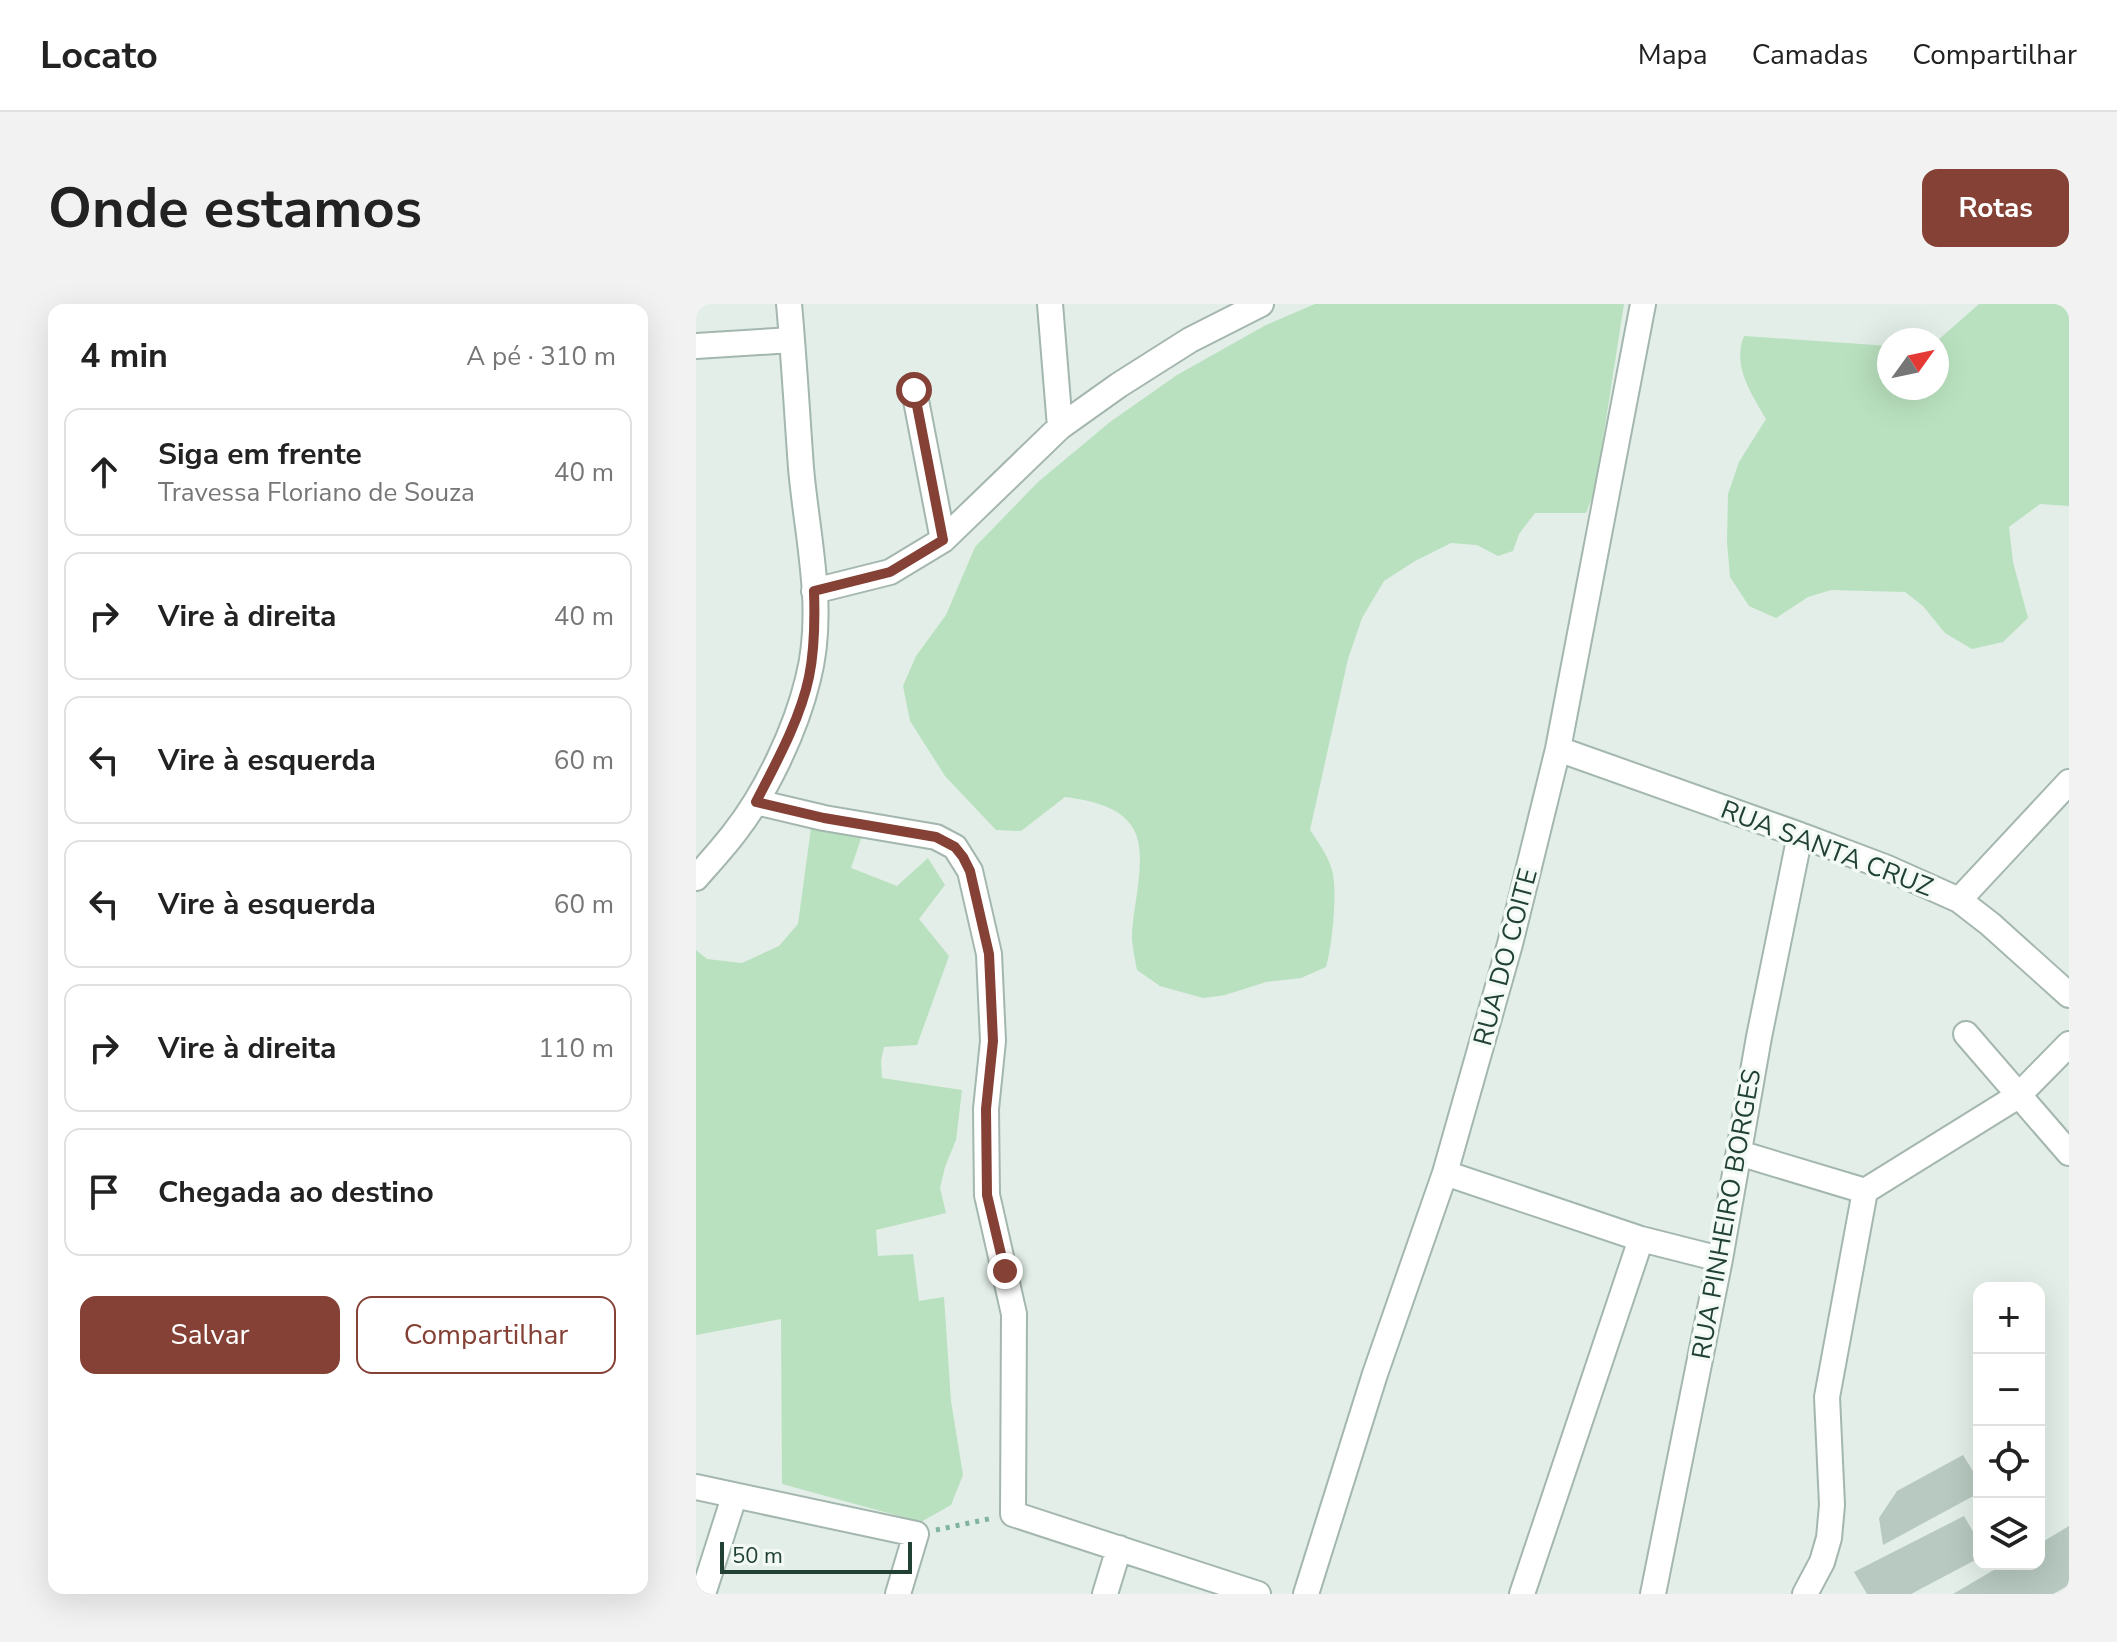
<!DOCTYPE html>
<html lang="pt">
<head>
<meta charset="utf-8">
<style>
	:root { --surface:#fff; --page:#f2f2f2; --text:#222; --muted:#767676; --line:#e0e0e0; --accent:#854136 }
	body { margin:0; font-family:"Nunito Sans",sans-serif; background:var(--page); color:var(--text) }
	.controls { position:absolute; right:24px; bottom:24px; display:grid; overflow:hidden; border-radius:16px; box-shadow:0 8px 32px #0002 }
	.controls button { width:72px; height:72px; display:grid; place-items:center; padding:0; border:0; border-bottom:2px solid var(--line); background:var(--surface); color:var(--text); font:40px sans-serif }
	.compass { position:absolute; left:1181px; top:24px; width:72px; height:72px; border-radius:50%; background:var(--surface); box-shadow:0 8px 32px #0002; rotate:57deg }
	.scale { position:absolute; left:24px; bottom:20px; width:192px; box-sizing:border-box; padding-left:8px; border:4px solid #204134; border-top:0; font-size:22px; line-height:28px; white-space:nowrap; color:#204134; -webkit-text-stroke:6px #f3faf6; paint-order:stroke }
	.stop { position:absolute; width:24px; height:24px; margin:-18px; border:6px solid #854136; border-radius:50%; background:#fff }
	.stop.end { background:#854136; border-color:#fff; box-shadow:0 2px 8px #0008 }
	.list { margin:0; padding:0; list-style:none }
	h2 { display:flex; justify-content:space-between; align-items:center; height:104px; margin:0; padding:0 32px; font-size:34px }
	h2 small { font-size:26px; font-weight:400; color:var(--muted) }
	.list li { display:grid; grid-template-columns:52px 1fr auto; gap:24px; align-items:center; box-sizing:border-box; height:128px; margin:0 16px 16px; padding:0 16px; border:2px solid var(--line); border-radius:16px }
	.list b { display:block; font-size:30px; white-space:nowrap }
	.list p { margin:0; font-size:26px; white-space:nowrap; color:var(--muted) }
	.list em { font-size:26px; font-style:normal; color:var(--muted) }
	.actions { display:flex; gap:16px; padding:24px 32px }
	.actions a { flex:1; padding:18px 0; border:2px solid var(--accent); border-radius:16px; text-align:center; font-size:28px; color:var(--accent) }
	.actions .main { background:var(--accent); color:#fff }
	.icon { flex:none; width:44px; height:44px; fill:none; stroke:currentColor; stroke-width:2; stroke-linecap:round; stroke-linejoin:round }
	.map { position:relative; flex:none; width:1373px; height:1290px; overflow:hidden; border-radius:16px }
	header { display:flex; align-items:center; gap:48px; box-sizing:border-box; height:112px; padding:0 40px; background:var(--surface); border-bottom:2px solid var(--line) }
	header strong { font-size:38px }
	nav { display:flex; gap:44px; margin-inline-start:auto; font-size:28px }
	.intro { display:flex; align-items:center; justify-content:space-between; box-sizing:border-box; height:192px; padding:0 48px }
	h1 { margin:0; font-size:56px }
	.button { padding:20px 36px; border-radius:16px; background:var(--accent); color:#fff; font-size:28px; font-weight:700 }
	main { display:flex; gap:48px; padding:0 48px }
	aside { flex:1; background:var(--surface); border-radius:16px; box-shadow:0 8px 32px #0002 }
	.map>svg:first-child { display:block }
	.green { fill:#b9e1bf }
	.building { fill:#b7c9c0 }
	.lines { fill:none; stroke-linecap:round; stroke-linejoin:round }
	.street-casing { stroke:#a4b7ae; stroke-width:28 }
	.path { stroke:#80b49e; stroke-width:5; stroke-dasharray:4 6; stroke-linecap:butt }
	.street { stroke:#fff; stroke-width:24 }
	.route { stroke:#854136; stroke-width:10 }
	.labels { text-anchor:middle; stroke-width:7; stroke-linejoin:round; paint-order:stroke }
	.street-label { font-size:26px; fill:#204134; stroke:#f3faf6 }
</style>
</head>
<body>
<header>
<strong>Locato</strong>
<nav><a>Mapa</a><a>Camadas</a><a>Compartilhar</a></nav>
</header>
<div class="intro"><h1>Onde estamos</h1><a class="button">Rotas</a></div>
<main>
<aside>
<h2>4 min<small>A pé · 310 m</small></h2>
<ul class="list">
<li><svg class="icon" aria-label="ahead" viewBox="0 0 24 24"><path d="M12 20V5M6 11l6-6 6 6"/></svg><div><b>Siga em frente</b><p>Travessa Floriano de Souza</p></div><em>40 m</em></li>
<li><svg class="icon" aria-label="right" viewBox="0 0 24 24"><path d="M7 20v-9h11M14 6l5 5-5 5"/></svg><div><b>Vire à direita</b></div><em>40 m</em></li>
<li><svg class="icon" aria-label="left" viewBox="0 0 24 24"><path d="M17 20v-9H6M10 6l-5 5 5 5"/></svg><div><b>Vire à esquerda</b></div><em>60 m</em></li>
<li><svg class="icon" aria-label="left" viewBox="0 0 24 24"><path d="M17 20v-9H6M10 6l-5 5 5 5"/></svg><div><b>Vire à esquerda</b></div><em>60 m</em></li>
<li><svg class="icon" aria-label="right" viewBox="0 0 24 24"><path d="M7 20v-9h11M14 6l5 5-5 5"/></svg><div><b>Vire à direita</b></div><em>110 m</em></li>
<li><svg class="icon" aria-label="arrive" viewBox="0 0 24 24"><path d="M6 21V4h12l-3 4 3 4H6"/></svg><div><b>Chegada ao destino</b></div></li>
</ul>
<div class="actions"><a class="main">Salvar</a><a>Compartilhar</a></div>
</aside>
<div class="map">
<svg width="1373" height="1290" viewBox="0 0 1373 1290">
	<rect width="100%" height="100%" fill="#e2eee7"/>
	<path class="green" d="M619 0H928L899 186 890 209H839L823 230 817 247 802 252 781 241 755 239 719 257 688 277 666 314 652 355 614 526C623 539 632 552 636 566 642 588 636 642 630 663L605 674 570 678 529 691 507 694 464 682 441 666C439 656 437 646 436 636 435 604 455 548 435 521 421 501 391 496 369 493L325 527 300 526 249 472 214 417 207 382 220 352 250 311 279 243 342 178 414 118 481 71 570 21Z
		M1283 0H1373V202L1344 200 1313 223 1317 258 1332 314 1307 338 1276 345 1249 329 1227 302 1209 288 1135 286 1112 293 1080 314 1053 302 1034 273 1031 238 1032 190 1043 158 1070 115C1055 89 1036 62 1048 32L1193 42V84H1241V37Z
		M115 524 167 529 155 564 201 582 232 554 249 581 223 615 253 652 221 741 188 743 185 757 186 774 266 786 260 836 249 863 244 884 250 909 180 926 182 952 217 950 223 997 248 993 255 1097 267 1171 255 1201 225 1218 86 1180 85 1015 0 1031V646L11 655 46 659 83 642 102 620Z"/>
	<path class="building" d="M1267 1151 1283 1177V1189L1187 1241 1183 1214 1201 1187Z
		M1268 1212 1283 1238V1254L1215 1290H1171L1158 1268Z
		M1373 1222V1281L1357 1290H1257L1308 1260H1343V1240Z"/>
	<g class="lines">
		<defs>
			<path id="street" d="M354 0 364 123
				M0 42 96 36
				M218 86 247 236
				M118 287 194 268 247 236 364 123 423 81 494 36 565 0
				M862 445 1104 531 1189 563 1263 596 1294 620 1373 691
				M60 498 128 514 240 533 259 543 274 567 293 650 297 737 290 805 291 891 318 1010 317 1210 562 1290
				M0 574C13 559 27 544 39 528 71 487 100 425 112 375 130 306 111 233 105 164 101 109 98 54 93 0
				M1263 596 1373 478
				M1270 730 1373 849
				M1043 849 1169 887 1322 792 1373 740
				M749 869 945 935 1024 955
				M0 1183 220 1230 202 1290
				M7 1290 38 1193
				M409 1290 423 1244
				M610 1290 679 1070 749 869 814 640 862 445 947 0
				M826 1290 945 935
				M957 1290 1024 955 1063 733 1104 531
				M1109 1290 1126 1258 1133 1234 1136 1201 1131 1093 1169 887"/>
		</defs>
		<use href="#street" class="street-casing"/>
		<path class="path" d="M240 1226 297 1214"/>
		<use href="#street" class="street"/>
	</g>
	<g class="lines">
		<path class="route" d="M218 86 247 236 194 268 118 287C119 316 119 344 113 373 104 416 80 459 60 498L128 514 240 533 259 543 267 553 274 567 293 650 297 737 290 805 291 891 309 967"/>
	</g>
	<g class="labels">
		<g class="street-label">
			<text transform="translate(1131 544) rotate(21)" y="9">RUA SANTA CRUZ</text>
			<text transform="translate(809 653) rotate(-75)" y="9">RUA DO COITE</text>
			<text transform="translate(1030 910) rotate(-80)" y="9">RUA PINHEIRO BORGES</text>
		</g>
	</g>
</svg>
<div class="controls">
<button>+</button>
<button>−</button>
<button><svg class="icon" aria-label="locate" viewBox="0 0 24 24"><circle cx="12" cy="12" r="6"/><path d="M12 2v4M12 18v4M2 12h4M18 12h4"/></svg></button>
<button><svg class="icon" aria-label="layers" viewBox="0 0 24 24"><path d="M12 4l9 5-9 5-9-5zM3 14l9 5 9-5"/></svg></button>
</div>
<svg class="compass" viewBox="-18 -18 36 36"><path d="M0-13l5 13h-10z" fill="#e53935"/><path d="M0 13l5-13h-10z" fill="#767676"/></svg>
<div class="scale">50 m</div>
<div class="stop" style="left:218px;top:86px"></div>
<div class="stop end" style="left:309px;top:967px"></div>
</div>
</main>
</body>
</html>
